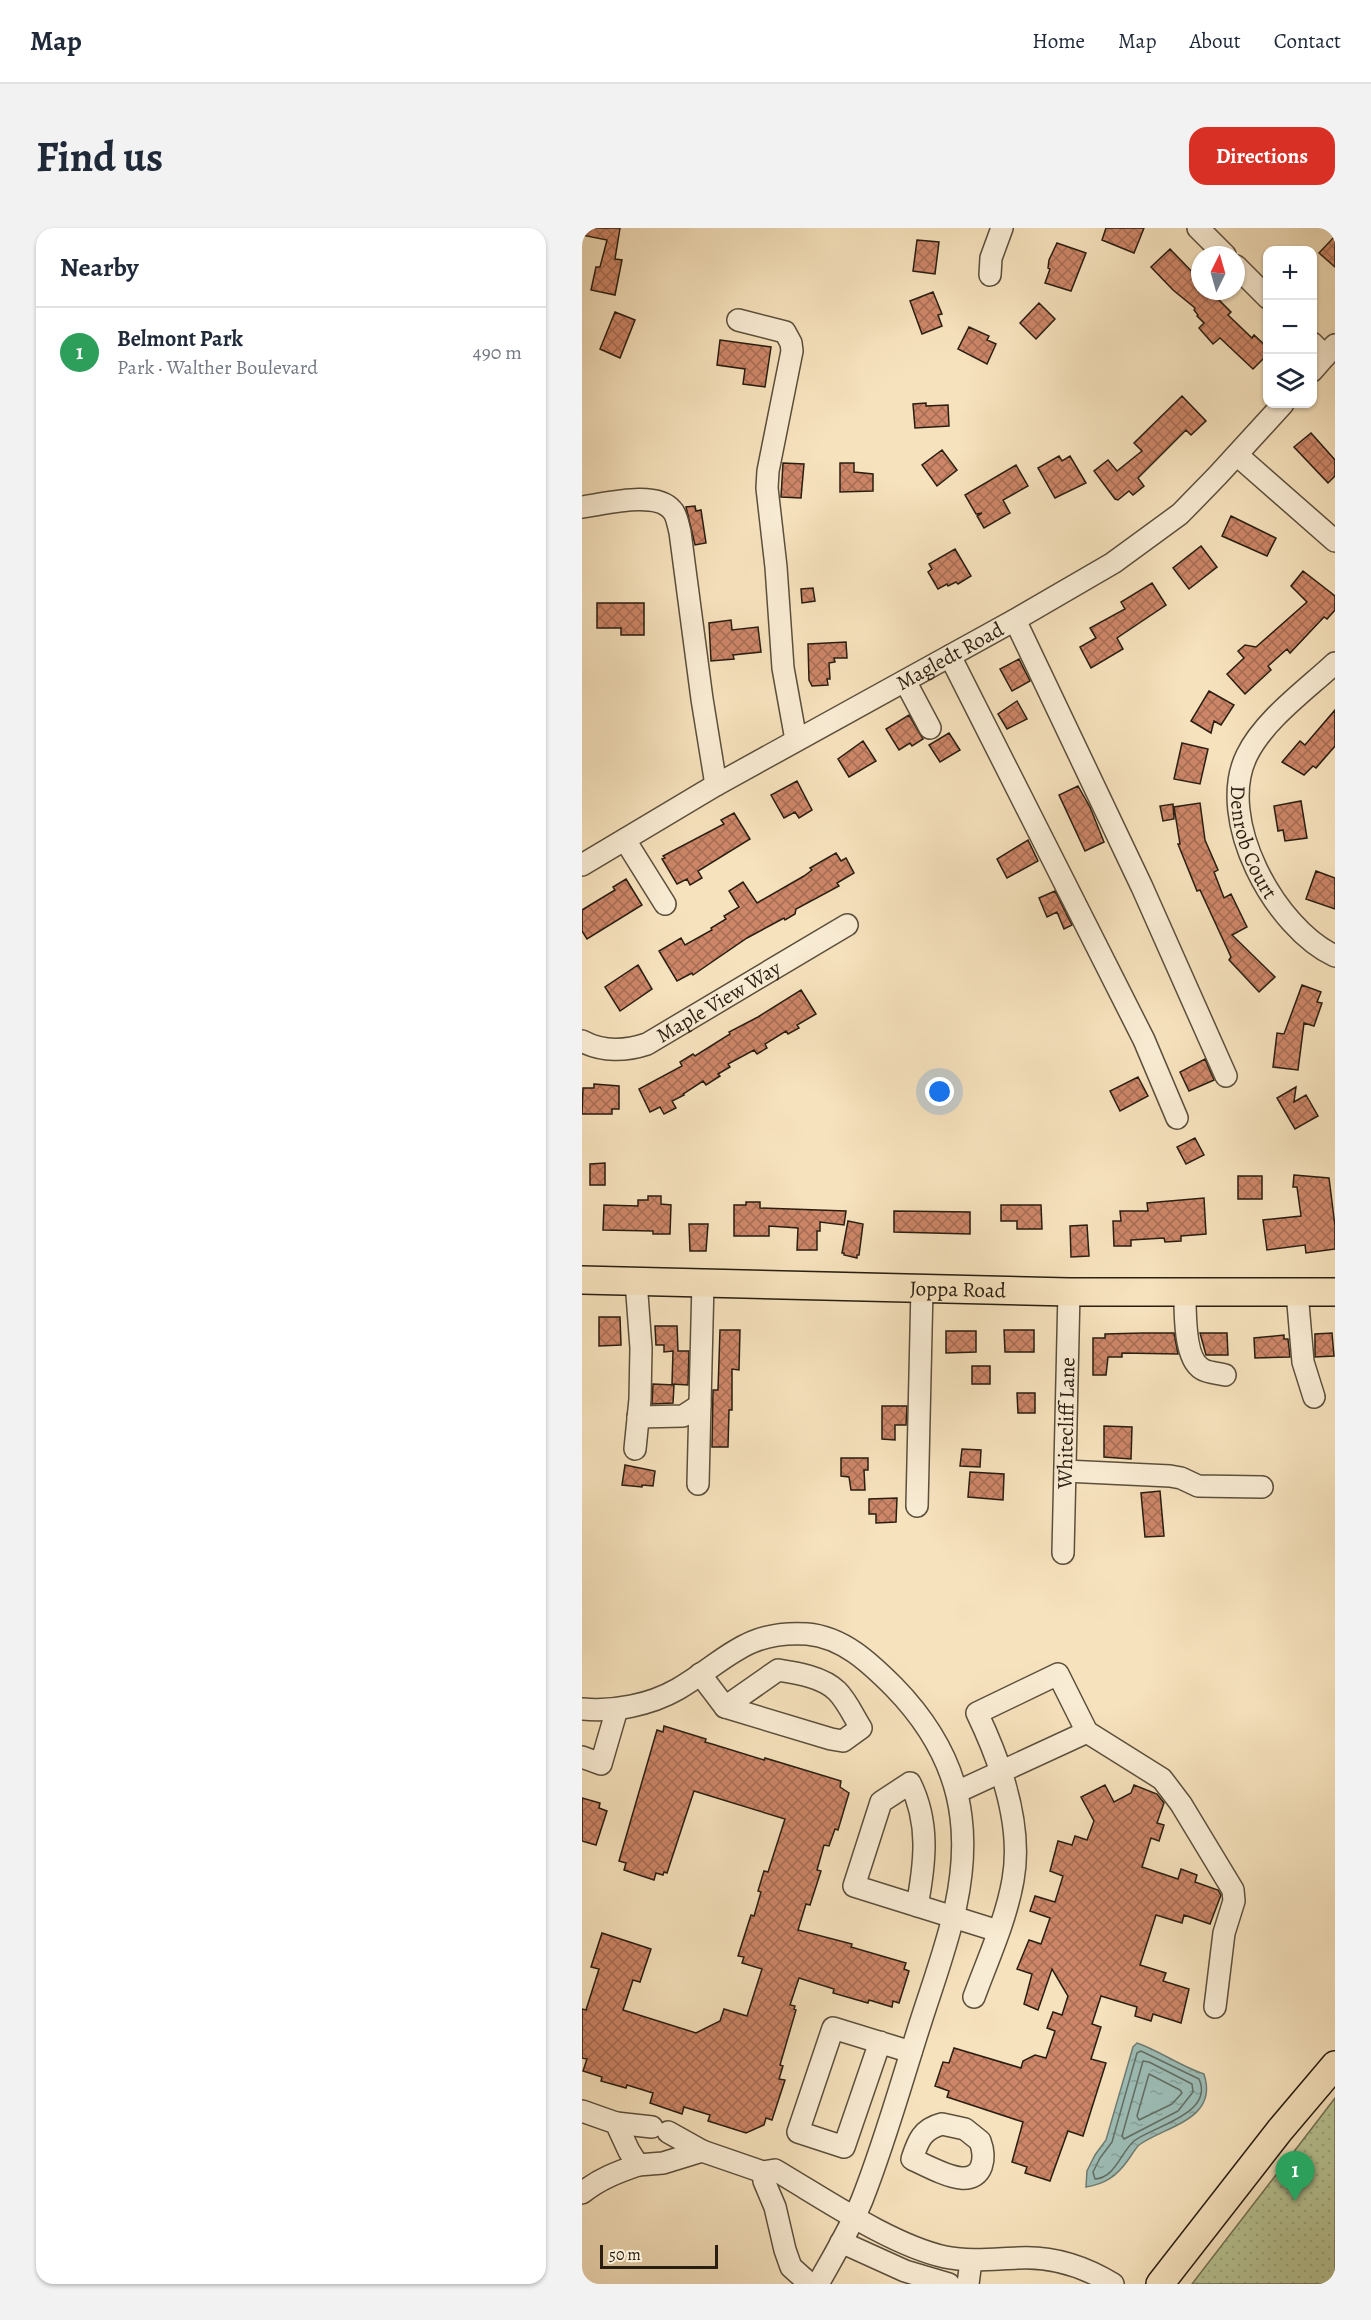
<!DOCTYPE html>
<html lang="en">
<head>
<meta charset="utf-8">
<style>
	:root { --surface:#fff; --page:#f2f2f3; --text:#1f2937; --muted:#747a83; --line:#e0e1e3; --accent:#d93025 }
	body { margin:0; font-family:Alegreya,serif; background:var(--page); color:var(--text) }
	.controls { position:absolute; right:18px; top:18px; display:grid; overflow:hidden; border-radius:12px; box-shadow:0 2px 4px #0004 }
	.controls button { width:54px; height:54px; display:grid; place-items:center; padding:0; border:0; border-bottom:2px solid var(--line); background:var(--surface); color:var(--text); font:30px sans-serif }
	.compass { position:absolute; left:609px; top:18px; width:54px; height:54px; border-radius:50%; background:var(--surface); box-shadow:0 2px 4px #0004; rotate:5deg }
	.scale { position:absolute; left:18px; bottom:15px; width:118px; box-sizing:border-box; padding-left:6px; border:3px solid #291e11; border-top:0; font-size:16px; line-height:21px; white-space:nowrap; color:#291e11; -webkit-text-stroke:4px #f9ecd4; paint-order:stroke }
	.you { position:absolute; left:358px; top:864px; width:21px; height:21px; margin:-15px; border:4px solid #fff; border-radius:50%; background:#1a73e8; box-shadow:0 0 0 9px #1a73e833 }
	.badge { display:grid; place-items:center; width:39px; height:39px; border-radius:50%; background:var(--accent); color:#fff; font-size:20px; font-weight:700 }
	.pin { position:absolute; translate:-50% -50px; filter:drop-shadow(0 2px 3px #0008) }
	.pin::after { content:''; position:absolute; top:32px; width:21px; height:18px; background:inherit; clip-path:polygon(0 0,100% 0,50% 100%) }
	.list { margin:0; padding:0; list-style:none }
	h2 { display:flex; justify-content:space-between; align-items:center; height:78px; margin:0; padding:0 24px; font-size:26px }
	h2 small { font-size:20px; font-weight:400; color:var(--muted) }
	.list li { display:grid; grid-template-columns:39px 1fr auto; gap:18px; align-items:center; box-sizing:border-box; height:90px; padding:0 24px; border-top:2px solid var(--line) }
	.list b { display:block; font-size:22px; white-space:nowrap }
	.list p { margin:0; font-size:20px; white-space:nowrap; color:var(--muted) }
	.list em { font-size:20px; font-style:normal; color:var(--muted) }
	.icon { flex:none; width:33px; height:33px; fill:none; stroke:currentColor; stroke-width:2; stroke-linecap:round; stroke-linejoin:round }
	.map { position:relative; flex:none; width:753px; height:2056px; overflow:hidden; border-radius:18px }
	header { display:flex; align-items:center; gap:36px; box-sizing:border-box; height:84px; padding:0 30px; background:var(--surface); border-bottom:2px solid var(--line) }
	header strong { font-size:28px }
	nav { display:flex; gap:33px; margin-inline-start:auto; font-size:21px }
	.intro { display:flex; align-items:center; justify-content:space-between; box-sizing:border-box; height:144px; padding:0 36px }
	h1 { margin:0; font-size:42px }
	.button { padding:15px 27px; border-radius:18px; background:var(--accent); color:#fff; font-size:21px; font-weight:700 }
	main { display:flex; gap:36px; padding:0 36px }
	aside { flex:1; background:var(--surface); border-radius:18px; box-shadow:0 2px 4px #0004 }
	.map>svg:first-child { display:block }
	.park { fill:url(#park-dots); stroke:#707152; stroke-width:1.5 }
	.water { fill:url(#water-ripples); stroke:#6f7d74; stroke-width:1.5 }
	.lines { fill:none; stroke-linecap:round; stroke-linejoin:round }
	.shore { stroke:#636e64; stroke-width:1.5 }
	.building { fill:url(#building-cross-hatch); stroke:#291e11; stroke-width:1.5 }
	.minor-casing { stroke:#5c4f3c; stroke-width:24 }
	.major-casing { stroke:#291e11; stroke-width:30 }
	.minor { stroke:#f9ecd4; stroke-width:21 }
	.major { stroke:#f6e2bd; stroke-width:27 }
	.labels { text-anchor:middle; stroke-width:4.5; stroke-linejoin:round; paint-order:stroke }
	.street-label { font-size:21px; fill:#291e11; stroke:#f9ecd4 }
</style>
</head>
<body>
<header>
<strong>Map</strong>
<nav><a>Home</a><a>Map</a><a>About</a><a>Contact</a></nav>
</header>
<div class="intro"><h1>Find us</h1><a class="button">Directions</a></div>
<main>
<aside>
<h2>Nearby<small></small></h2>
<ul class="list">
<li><span class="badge" style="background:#2e9e5b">1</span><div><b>Belmont Park</b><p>Park · Walther Boulevard</p></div><em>490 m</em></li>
</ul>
</aside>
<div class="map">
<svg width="753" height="2056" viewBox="0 0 753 2056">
	<defs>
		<pattern id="park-dots" width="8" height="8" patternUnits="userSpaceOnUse" patternTransform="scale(1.5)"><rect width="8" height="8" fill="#b8c494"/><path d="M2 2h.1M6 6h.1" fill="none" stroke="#9ea87f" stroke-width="1.8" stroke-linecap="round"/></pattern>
		<pattern id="water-ripples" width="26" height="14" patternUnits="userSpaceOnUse" patternTransform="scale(1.5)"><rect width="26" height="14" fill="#9dbdb6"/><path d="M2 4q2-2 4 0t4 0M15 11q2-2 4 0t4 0" fill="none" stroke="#87a29b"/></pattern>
		<pattern id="building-cross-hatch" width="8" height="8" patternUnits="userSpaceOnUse" patternTransform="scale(1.5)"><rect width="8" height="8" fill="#cd8668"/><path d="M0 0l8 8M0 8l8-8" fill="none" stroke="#a66d54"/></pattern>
	</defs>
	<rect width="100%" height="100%" fill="#f6e2bd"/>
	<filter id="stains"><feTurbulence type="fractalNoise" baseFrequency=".00333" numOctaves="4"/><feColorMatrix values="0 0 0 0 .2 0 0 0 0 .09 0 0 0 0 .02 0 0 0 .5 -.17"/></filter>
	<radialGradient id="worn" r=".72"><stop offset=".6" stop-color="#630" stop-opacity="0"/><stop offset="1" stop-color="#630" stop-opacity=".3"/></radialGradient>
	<path class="park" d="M753 1870V2056H610L737 1891Z"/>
	<path class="water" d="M555 1815C578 1823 598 1838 622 1846 637 1892 583 1898 557 1917 553 1921 549 1928 546 1932 535 1948 523 1956 504 1959L505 1943 513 1927 524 1912 551 1819Z"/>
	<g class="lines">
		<path class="shore" d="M559 1823 617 1851C633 1886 569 1899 552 1913 539 1924 533 1950 513 1951L511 1944 518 1930 530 1914 555 1825Z
			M561 1833 567 1834 610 1856 611 1864 596 1883 542 1911 540 1908Z
			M567 1846 598 1862 600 1865 590 1876 557 1892 555 1888Z"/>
	</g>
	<path class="building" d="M0 0H38L33 31 40 32 33 67 9 62 14 39H18L25 12 0 7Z
		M524 0H562L552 25 520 12Z
		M753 8V39L737 25Z
		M335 12 357 14 353 46 331 43Z
		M475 15 504 25 489 63 463 55 468 41 466 40 467 32Z
		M588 21 618 52V63H628L649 84 646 87 670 110 672 107 686 120V126L671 141 638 110 631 116 617 100 622 95 615 88 616 87 612 82 613 80 591 62 569 39Z
		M351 64 360 86 356 87 360 98 340 106 328 73Z
		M457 75 473 91 454 111 438 95Z
		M33 84 53 92 38 130 18 121Z
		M387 99 407 108 405 112 414 116 405 136 376 121Z
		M138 112 189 119 183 159 161 156 163 141 135 137Z
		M600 168 624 193 609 207 604 202 556 250 562 258 551 267 547 263 536 272 533 271 512 243 526 232 535 243 560 223 552 215Z
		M344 175V178L366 177 367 198 333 200 331 176Z
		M729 205 753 232V248L746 255 712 219Z
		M360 222 375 242 355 258 340 237Z
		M477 228 480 233 488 228 504 255 473 270 456 240Z
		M201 235 222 236 219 270 199 269Z
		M258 235H272V244L291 246V263L258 264Z
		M434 237 446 258 421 272 428 285 402 300 395 288 400 285 394 286 383 267Z
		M113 278 114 283 119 282 124 315 113 317 104 279Z
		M649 288 694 310 685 328 640 308Z
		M619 318 635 339 607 361 591 340Z
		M373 321 389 348 376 356 374 354 366 358 365 356 356 361 346 344 350 341 347 336Z
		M721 343 753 368V382L745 391 742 389 708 425 705 421 686 438 689 442 663 466 645 446 662 430 656 423 663 417 674 419 725 374 709 358Z
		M570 355 584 377 535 410 541 421 509 440 498 419 514 410 508 400 543 381 539 374Z
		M231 360 233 373 220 375 219 361Z
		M15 375H62V407H39V400H15Z
		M149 392 150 402 176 399 179 424 151 427 152 431 129 433 127 395Z
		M264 414 265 430H252L253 434 247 435 248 451H245L246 457 230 458 227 452 226 416Z
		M437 431 448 453 430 463 418 441Z
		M627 463 652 477 639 497 632 493 629 505 609 493Z
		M435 473 445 491 425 501 416 486Z
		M753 482V518L734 540 731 538 722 547 700 534 718 513 723 517Z
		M327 487 341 511 330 518 328 515 317 522 304 501Z
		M367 505 378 522 358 534 347 517Z
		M281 513 294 533 267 549 256 531Z
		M600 515 626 521 618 556 592 551Z
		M215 553 230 582 217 590 213 584 202 590 189 567Z
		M496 558 508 579 522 614 503 623 477 567Z
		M719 573 725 610 703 613 701 602 696 603 692 578Z
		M618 575 623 612 636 642 632 644 642 670 649 666 665 699 650 707 693 749 677 764 647 732 649 729 618 662 615 663 596 616H598L592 579Z
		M591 576 592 591 581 593 578 578Z
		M152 585 168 611 116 643 120 650 108 657 105 651 95 656 80 631 83 630 81 628 142 596 139 592Z
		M446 612 456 633 425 650 415 631Z
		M254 625 259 633 264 630 272 645 255 655 257 658 214 681 213 686 203 692 202 690 189 697 165 710 111 747 110 745 95 753 77 723 99 710 103 717 130 702 129 700 144 691 142 688 157 679 147 663 161 654 175 675 222 648 230 642 228 640Z
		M734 643 753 650V681L724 671Z
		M44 651 60 677 5 711 0 703V682L33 662 31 659Z
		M473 663 490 697 482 701 475 684 465 689 457 670Z
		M56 737 70 761 38 783 23 759Z
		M720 757 739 764 735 774 740 775 732 798 722 795 716 842 691 839 695 805 702 806Z
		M219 762 234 786 215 797 217 800 206 806 204 803 183 816 185 820 175 826 172 822 146 836 148 839 136 846 138 848 124 857 121 853 101 866 102 867 90 873 94 880 82 886 78 879 68 884 57 861 100 838 98 834 111 826 113 828 148 806 147 804 176 789Z
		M623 831 632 852 607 863 598 844Z
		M556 849 566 868 538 883 528 863Z
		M12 856 37 858V881H30V886H0L1 860H12Z
		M714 859 712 874 724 867 736 888 713 901 695 870Z
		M613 910 622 927 604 936 595 919Z
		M23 935V957H8V936Z
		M712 947 747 950 753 998V1021L724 1025 723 1017 685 1022 681 992 719 988 715 959H711Z
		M656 948H680V971H656Z
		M66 968H79V976L89 977 88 1006H71V1003L21 1002 22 977 56 978V972H66Z
		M622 970 624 1006 599 1008V1013L583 1014 582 1010 549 1012V1018H532L531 993H539L538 983H566L565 975Z
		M164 974H178V980L264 983 262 997 238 994V1003H235V1022H215L216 1000 187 998V1008H152V977H164Z
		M419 977H459L460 1001H435V993H419Z
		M312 983 388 984V1006L312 1004Z
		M266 993 281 996 277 1027H275V1030L262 1027V1025H260Z
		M107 996H126L124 1023H108Z
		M505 997 507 1028 489 1029 488 998Z
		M17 1089H38L39 1117 17 1118Z
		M73 1098H95L96 1123H107L106 1157 90 1156 91 1123 82 1124V1117H74Z
		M138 1102H158L157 1142 150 1141V1182H147L146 1219H130L131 1162H136Z
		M422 1102H452V1124H423Z
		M364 1103H394V1124L364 1125Z
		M561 1105H592L596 1126 540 1125V1129H526L524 1147H511V1110H523V1106Z
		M618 1105H645L646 1127H624Z
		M750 1105 752 1128 733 1129V1106Z
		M702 1107V1111H706L708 1129 673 1130 672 1110Z
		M390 1138H408V1156H390Z
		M71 1156 92 1157 91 1175 70 1176Z
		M435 1165H453V1185H436Z
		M300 1178H325L324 1197H313V1212L300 1211Z
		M522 1198 550 1199 549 1231 522 1229Z
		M380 1221 399 1222 398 1239 378 1238Z
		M259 1230H286V1242H282L283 1262H269L267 1249 259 1248Z
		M43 1237 73 1243 71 1258 60 1257V1259L40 1257Z
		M388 1244 422 1246 421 1272 386 1269Z
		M578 1263 582 1308 563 1309 559 1265Z
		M315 1270 314 1294 294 1295V1286H287V1271Z
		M82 1498 124 1511 123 1514 130 1516 182 1532 183 1530 259 1553 258 1559 267 1565 256 1602 253 1601 247 1618 242 1617 235 1642 239 1643 228 1677 224 1676 216 1702 270 1716 269 1719 324 1735 322 1741 327 1743 317 1775 311 1773 310 1779 287 1772 286 1775 251 1765 252 1761 217 1750 208 1777 213 1778 212 1781 214 1782 198 1837 201 1838 197 1851 203 1852 190 1892 184 1890 182 1897 164 1905 126 1893 128 1887 102 1879 100 1886 68 1875 71 1865 45 1857 44 1860 19 1853 20 1849 1 1843 5 1831 0 1830V1781L4 1782 17 1741 9 1739 20 1705 69 1721 58 1754 51 1752 41 1782 114 1805 138 1793 142 1781 165 1788 180 1741 160 1735 162 1729 156 1728 169 1687 172 1688 179 1664 176 1663 182 1643 186 1644 203 1591 112 1563 85 1645 82 1644 81 1647 74 1645 72 1652 42 1642 44 1635 37 1633 75 1502 81 1504Z
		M523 1557 532 1574 549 1565 552 1557 575 1566 582 1575 575 1595 582 1597 577 1613 569 1610 560 1639 596 1651 599 1641 615 1647 613 1654 636 1662 639 1667 628 1696 602 1687 600 1695 574 1687 558 1737 584 1745 581 1753 607 1761 599 1795 571 1786 569 1793 553 1788 555 1779 519 1768 510 1796 519 1799 509 1831 524 1835 501 1908 486 1903 468 1953 443 1945 445 1939 430 1934 441 1894 365 1869 367 1863 353 1858 361 1834 367 1835 372 1820 439 1840 441 1833 453 1827 464 1830 473 1803 465 1800 471 1784 480 1787 486 1768 470 1741 456 1782 442 1776 450 1746 435 1741 447 1712 459 1716 468 1690 448 1683 453 1668 473 1674 481 1648 468 1643 476 1613 490 1617 493 1608 505 1612 512 1593 499 1569Z
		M0 1570 18 1575 17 1580 25 1583 14 1617 0 1613Z"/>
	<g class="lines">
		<defs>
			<g id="minor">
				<path d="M616 0 643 27"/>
				<path d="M654 38 686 70"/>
				<path d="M408 47 409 30 420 0"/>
				<path d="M156 92 203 104 209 115 210 123 186 243 185 260 194 339 201 440 214 512"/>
				<path d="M730 115 743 128"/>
				<path d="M730 143 753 117"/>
				<path d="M655 227 753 313"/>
				<path d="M0 279C23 276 74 262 90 282 95 287 96 297 98 304L120 471 134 557"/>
				<path d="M433 392 560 659 644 848"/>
				<path d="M368 428 562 812 595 890"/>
				<path id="s1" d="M753 435C724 462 682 492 665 527 633 591 693 700 753 728"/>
				<path d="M323 453 348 500"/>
				<path d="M43 612 83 676"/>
				<path id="s2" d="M0 637 134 557 433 392 531 335 598 286 636 247 701 176"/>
				<path id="s3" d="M0 813C20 824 44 823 65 816L265 697"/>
				<path d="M603 1064C603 1083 602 1131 620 1141 626 1145 636 1145 643 1147"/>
				<path d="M715 1064 721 1134 732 1169"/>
				<path d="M56 1189 101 1188 118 1177"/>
				<path d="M53 1221 58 1171 59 1120 54 1053"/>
				<path d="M483 1243 588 1248 599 1250 616 1258 680 1259"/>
				<path d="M116 1256 121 1054"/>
				<path d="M335 1278 340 1060"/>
				<path id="s4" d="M481 1325 487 1064"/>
				<path d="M196 1442C215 1445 241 1449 255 1463 265 1473 272 1489 279 1500L261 1513 249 1511 143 1479Z"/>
				<path d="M118 1446 143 1479"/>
				<path d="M0 1481C32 1484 68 1477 96 1461 144 1433 163 1402 225 1406 261 1409 288 1435 312 1459 347 1495 373 1539 379 1589 388 1660 360 1727 339 1793 320 1852 303 1914 280 1972 268 2001 251 2029 236 2056"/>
				<path d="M0 1529 19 1536 35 1481"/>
				<path d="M375 1564 505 1504 580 1551 599 1576 651 1662 652 1673 642 1705 633 1779"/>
				<path d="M335 1678C343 1635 348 1595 328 1555L299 1574 272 1658 416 1703"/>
				<path d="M392 1769C406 1731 424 1692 431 1652 441 1597 419 1535 395 1485L476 1446 505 1504"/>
				<path d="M298 1814 262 1919 216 1904 251 1800 329 1824"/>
				<path d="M0 1883 34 1895 47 1923 56 1937C36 1944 17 1951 0 1965"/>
				<path d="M34 1895 70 1899"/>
				<path d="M360 1896 383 1901 398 1913C404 1929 402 1952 379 1950 365 1949 343 1937 330 1931 336 1913 340 1901 360 1896Z"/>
				<path d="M86 1904 120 1923"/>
				<path d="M56 1937 81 1935 120 1923 181 1944 193 1942C241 1970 309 2017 363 2029 388 2034 411 2031 436 2030 470 2028 503 2039 531 2056"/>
				<path d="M181 1944 182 1953 193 1979 203 2022 209 2039 228 2056"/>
				<path d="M259 2014 323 2043 367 2056"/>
				<path d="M386 2056 389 2033"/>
			</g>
			<g id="major">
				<path id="s5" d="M0 1052 487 1064H753"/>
				<path d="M578 2056 698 1902 753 1837"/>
			</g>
		</defs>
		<use href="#minor" class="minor-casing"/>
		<use href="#major" class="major-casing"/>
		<use href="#minor" class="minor"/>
		<use href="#major" class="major"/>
	</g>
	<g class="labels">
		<g class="street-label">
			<text dy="7" stroke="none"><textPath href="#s2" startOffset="423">Magledt Road</textPath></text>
			<text dy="7" stroke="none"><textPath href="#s1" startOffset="219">Denrob Court</textPath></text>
			<text dy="7" stroke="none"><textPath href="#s3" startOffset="150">Maple View Way</textPath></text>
			<text dy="7" stroke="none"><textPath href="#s5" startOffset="376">Joppa Road</textPath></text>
			<text dy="7" stroke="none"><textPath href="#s4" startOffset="130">Whitecliff Lane</textPath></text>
		</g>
	</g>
	<rect width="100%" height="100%" filter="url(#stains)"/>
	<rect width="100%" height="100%" fill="url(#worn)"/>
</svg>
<div class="controls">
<button>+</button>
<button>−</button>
<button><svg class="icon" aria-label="layers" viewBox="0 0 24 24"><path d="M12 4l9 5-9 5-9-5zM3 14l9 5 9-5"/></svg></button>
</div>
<svg class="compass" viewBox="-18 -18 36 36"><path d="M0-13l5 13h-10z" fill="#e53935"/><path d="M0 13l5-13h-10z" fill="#747a83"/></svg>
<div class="scale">50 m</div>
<div class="you"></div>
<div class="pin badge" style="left:713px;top:1973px;background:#2e9e5b">1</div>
</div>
</main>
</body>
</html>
